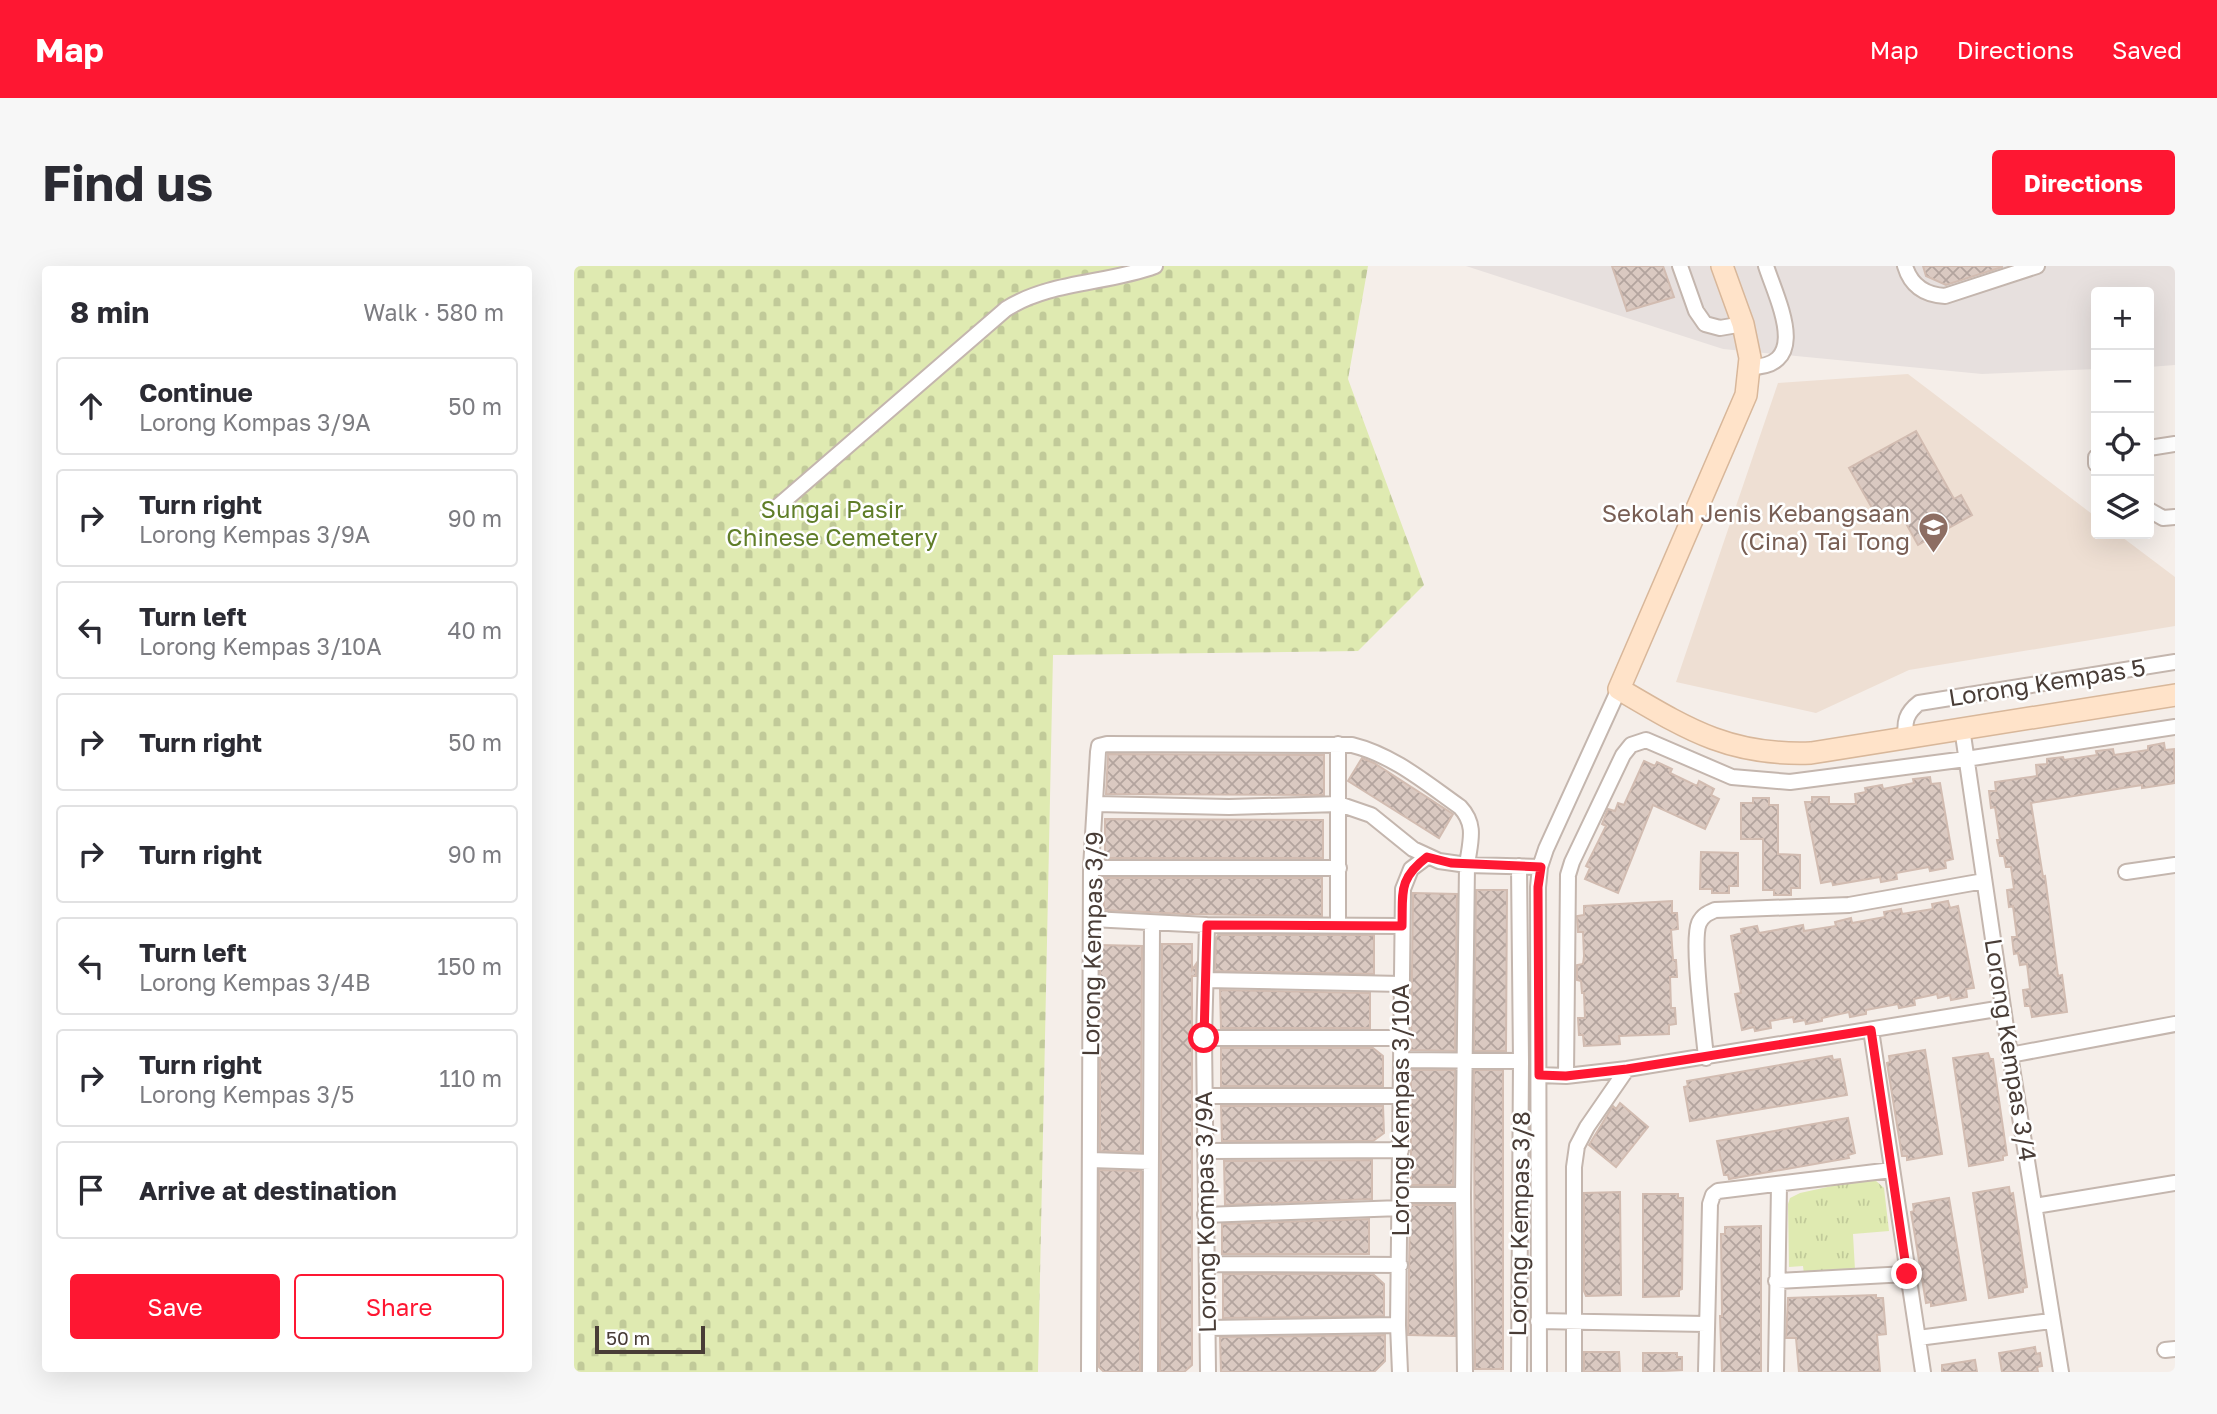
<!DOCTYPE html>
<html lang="en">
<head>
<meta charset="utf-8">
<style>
	:root { --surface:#fff; --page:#f7f7f7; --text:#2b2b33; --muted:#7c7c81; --line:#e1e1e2; --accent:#fe1732 }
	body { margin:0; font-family:"Golos Text",sans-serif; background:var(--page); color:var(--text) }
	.controls { position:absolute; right:21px; top:21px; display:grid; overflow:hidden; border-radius:7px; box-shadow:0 7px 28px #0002 }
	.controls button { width:63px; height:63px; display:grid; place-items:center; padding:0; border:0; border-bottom:2px solid var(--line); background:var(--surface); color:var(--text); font:35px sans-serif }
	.scale { position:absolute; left:21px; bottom:18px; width:110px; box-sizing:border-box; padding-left:7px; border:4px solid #493d37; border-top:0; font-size:19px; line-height:24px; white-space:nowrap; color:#493d37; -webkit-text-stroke:5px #fff; paint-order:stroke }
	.stop { position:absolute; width:21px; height:21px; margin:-16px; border:5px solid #fe1732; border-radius:50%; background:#fff }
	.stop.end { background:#fe1732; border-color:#fff; box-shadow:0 2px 7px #0008 }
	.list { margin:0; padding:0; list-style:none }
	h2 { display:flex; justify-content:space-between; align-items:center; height:91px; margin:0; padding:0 28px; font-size:30px }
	h2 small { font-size:23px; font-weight:400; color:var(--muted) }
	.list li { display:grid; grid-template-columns:46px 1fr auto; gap:21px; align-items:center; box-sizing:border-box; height:98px; margin:0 14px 14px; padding:0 14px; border:2px solid var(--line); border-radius:7px }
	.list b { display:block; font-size:26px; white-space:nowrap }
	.list p { margin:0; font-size:23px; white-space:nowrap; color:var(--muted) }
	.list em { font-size:23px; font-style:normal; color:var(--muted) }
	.actions { display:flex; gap:14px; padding:21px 28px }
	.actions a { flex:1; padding:16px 0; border:2px solid var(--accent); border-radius:7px; text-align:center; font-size:24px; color:var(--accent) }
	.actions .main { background:var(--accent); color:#fff }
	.icon { flex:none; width:38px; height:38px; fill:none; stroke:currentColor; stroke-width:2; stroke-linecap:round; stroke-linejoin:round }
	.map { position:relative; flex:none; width:1601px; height:1106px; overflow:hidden; border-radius:7px }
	header { display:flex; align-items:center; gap:42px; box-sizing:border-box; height:98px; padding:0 35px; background:var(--accent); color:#fff }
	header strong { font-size:33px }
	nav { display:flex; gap:38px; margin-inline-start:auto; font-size:24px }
	.intro { display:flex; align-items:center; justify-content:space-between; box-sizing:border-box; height:168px; padding:0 42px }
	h1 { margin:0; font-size:49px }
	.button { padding:18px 32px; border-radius:7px; background:var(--accent); color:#fff; font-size:24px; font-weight:700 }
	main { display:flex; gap:42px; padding:0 42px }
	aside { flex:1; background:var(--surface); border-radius:7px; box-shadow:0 7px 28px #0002 }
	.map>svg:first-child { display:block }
	.industrial { fill:#e7e0de }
	.education { fill:#eedfd3 }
	.cemetery { fill:url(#cemetery-stones) }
	.park { fill:url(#park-tufts) }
	.building { fill:url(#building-cross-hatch); stroke:#d2bcb1; stroke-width:2 }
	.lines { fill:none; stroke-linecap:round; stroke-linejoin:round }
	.street-casing { stroke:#c4b6ae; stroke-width:18 }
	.secondary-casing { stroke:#d8b79a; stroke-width:24 }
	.street { stroke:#fff; stroke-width:14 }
	.secondary { stroke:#ffe3c9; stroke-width:21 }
	.route { stroke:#fe1732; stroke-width:9 }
	.labels { text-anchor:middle; stroke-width:5; stroke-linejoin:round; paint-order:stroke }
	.park-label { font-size:24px; fill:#5f7d28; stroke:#fff }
	.education-label { font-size:24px; fill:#785e54; stroke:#fff; text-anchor:end }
	.street-label { font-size:24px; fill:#493d37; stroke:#fff }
</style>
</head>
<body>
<header>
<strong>Map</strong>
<nav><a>Map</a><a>Directions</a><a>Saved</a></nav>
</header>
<div class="intro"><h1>Find us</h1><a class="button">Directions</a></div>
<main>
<aside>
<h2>8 min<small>Walk · 580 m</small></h2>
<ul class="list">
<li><svg class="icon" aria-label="ahead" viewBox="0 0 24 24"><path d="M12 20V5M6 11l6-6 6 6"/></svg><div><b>Continue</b><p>Lorong Kompas 3/9A</p></div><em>50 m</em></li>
<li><svg class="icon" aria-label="right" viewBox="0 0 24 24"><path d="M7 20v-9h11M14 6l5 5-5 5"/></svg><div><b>Turn right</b><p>Lorong Kempas 3/9A</p></div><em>90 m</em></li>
<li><svg class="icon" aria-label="left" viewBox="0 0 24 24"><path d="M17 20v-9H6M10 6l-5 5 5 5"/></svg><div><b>Turn left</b><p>Lorong Kempas 3/10A</p></div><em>40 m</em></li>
<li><svg class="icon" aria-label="right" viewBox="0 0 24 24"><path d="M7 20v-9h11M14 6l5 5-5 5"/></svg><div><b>Turn right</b></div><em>50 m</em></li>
<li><svg class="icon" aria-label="right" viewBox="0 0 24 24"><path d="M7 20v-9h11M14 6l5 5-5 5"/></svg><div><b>Turn right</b></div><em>90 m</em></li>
<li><svg class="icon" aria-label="left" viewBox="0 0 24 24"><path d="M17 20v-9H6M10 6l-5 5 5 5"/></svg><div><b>Turn left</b><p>Lorong Kempas 3/4B</p></div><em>150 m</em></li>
<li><svg class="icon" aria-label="right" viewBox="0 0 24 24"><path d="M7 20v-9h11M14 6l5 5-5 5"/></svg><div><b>Turn right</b><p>Lorong Kempas 3/5</p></div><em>110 m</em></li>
<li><svg class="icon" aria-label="arrive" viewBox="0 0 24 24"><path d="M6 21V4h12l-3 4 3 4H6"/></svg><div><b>Arrive at destination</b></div></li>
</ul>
<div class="actions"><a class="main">Save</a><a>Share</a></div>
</aside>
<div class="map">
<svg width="1601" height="1106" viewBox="0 0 1601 1106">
	<defs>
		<pattern id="cemetery-stones" width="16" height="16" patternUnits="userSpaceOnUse" patternTransform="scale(1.75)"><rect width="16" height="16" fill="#dfeab1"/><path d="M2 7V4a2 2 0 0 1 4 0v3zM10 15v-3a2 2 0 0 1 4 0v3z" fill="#c1ca99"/></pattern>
		<pattern id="park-tufts" width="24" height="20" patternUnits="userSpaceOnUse" patternTransform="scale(1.75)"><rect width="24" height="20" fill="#dfeab1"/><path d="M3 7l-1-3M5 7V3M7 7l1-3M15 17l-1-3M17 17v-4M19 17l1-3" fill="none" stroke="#c1ca99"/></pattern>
		<pattern id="building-cross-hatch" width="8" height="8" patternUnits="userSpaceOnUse" patternTransform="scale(1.75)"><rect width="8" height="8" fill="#dac9c1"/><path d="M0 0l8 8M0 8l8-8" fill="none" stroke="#b3a49e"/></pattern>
	</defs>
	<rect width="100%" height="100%" fill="#f5eee9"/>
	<path class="industrial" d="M892 0H1601V99L1575 101V26H1522V103L1408 108 1149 83Z"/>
	<path class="education" d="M1334 108 1522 251V268H1544L1601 311V360L1335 404 1242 447 1102 416 1204 117Z"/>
	<path class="cemetery" d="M0 0H794L774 113 850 319 784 385 479 389 464 1106H0Z"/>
	<path class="park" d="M1295 912 1301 914 1310 922 1315 965 1279 968 1281 1004 1230 1008 1229 1000 1215 1001 1214 938 1216 932 1226 927Z"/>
	<path class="building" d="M1038 0H1089L1100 31 1053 45Z
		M1349 0H1428V1L1372 19 1352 10Z
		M1342 165 1380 233 1387 229 1398 249 1344 279 1324 243 1305 254 1275 202Z
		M1590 477 1591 484 1600 483 1601 517 1568 522V519L1457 537 1469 611 1471 610 1484 710 1488 709 1493 746 1458 751 1456 740H1451L1449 724 1456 723 1453 698 1446 699 1444 687 1440 688 1438 671H1443L1439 640 1435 641 1433 624 1440 623 1437 601H1432L1430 590H1426L1423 574H1426L1421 541 1417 542 1415 525H1422L1421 516 1463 510 1462 499 1473 498V493L1489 491 1490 494 1523 489 1522 485 1539 483 1540 489 1574 484V480Z
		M534 488 750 489V529L532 528Z
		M788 492 800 497 879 548 865 572 774 515Z
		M1070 495 1081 500 1083 496 1098 503 1096 507 1123 520 1125 515 1140 523 1137 529 1145 533 1131 563 1079 539 1044 627 1011 613 1016 602 1012 600 1032 560 1028 558 1034 543 1041 545 1044 537 1050 539Z
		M1356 511 1357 518 1366 517 1379 593 1371 595 1372 602 1356 605 1355 601 1322 607 1323 613 1307 616 1306 611 1259 619 1258 615 1247 617 1231 536H1238V531H1255V538H1282L1281 528 1292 526 1291 522 1308 519 1309 523 1340 517 1339 513Z
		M1179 532H1195V539H1204V588L1226 589V622H1217V629H1200V624H1189V573H1167V537H1179Z
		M531 553 749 554V592H531Z
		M1127 586 1164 587V620H1155V627H1138V623H1126Z
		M530 612H748V650L610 648 530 644Z
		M902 624H933L932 785H900Z
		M839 627 883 628 881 785 837 784Z
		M1098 635V647H1103L1104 663 1097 664 1099 694H1102L1103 711H1096L1097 742H1101L1102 758 1095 759V768L1045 770 1046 778 1010 780 1009 769H1005L1004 752H1011L1010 727H1008L1007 715 1003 714V699L1009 698 1010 690 1009 666H1004L1003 650 1010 649V640Z
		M1374 635 1376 642 1384 640 1400 722 1392 723 1393 731 1377 734 1376 729 1364 732 1363 728 1340 733 1341 739 1325 742 1324 738 1292 744V748L1276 751 1275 746 1248 752V755L1232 758 1231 754 1220 756 1219 751 1196 755 1197 762 1181 765 1180 761 1168 764 1161 728 1167 727 1157 670 1168 667 1167 663 1183 660 1185 667 1229 659 1230 665 1262 660 1261 656 1277 652 1278 657 1311 651 1310 646 1327 643 1328 648 1359 643 1358 638Z
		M644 669H800V708L641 705 642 672Z
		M588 678H618V704L622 698V710H618V1099L610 1106H586Z
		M526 679 568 680 567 886 526 885Z
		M646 724 796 727V762H647Z
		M647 782H799L809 790V820H647Z
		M1351 784 1368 888 1333 894V890H1328L1313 797 1316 796 1315 790Z
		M1414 787 1416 793H1419L1433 889 1429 890V894L1395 900 1379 792Z
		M1258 790 1259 794 1266 793 1273 829 1116 855 1110 821 1114 820 1113 815Z
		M837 804H881L879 919H837Z
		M900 804H929V1103H901Z
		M1046 837 1074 861 1042 901 1015 879 1037 843 1039 840 1042 843Z
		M647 840H809L810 867 799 875H648Z
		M1274 852 1281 887 1274 889 1275 892 1155 913 1154 909H1150L1143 875Z
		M798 894V933L651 939 650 895Z
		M525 904 567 905 566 1106H530L525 1101Z
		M1435 921 1436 928 1439 927 1453 1021 1449 1022V1026L1415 1032 1399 927Z
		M1046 926 1047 1029 1012 1030 1010 1025V927Z
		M1069 928H1104V932H1109L1108 1023 1105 1024V1030L1069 1031Z
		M1375 932 1392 1034 1357 1040V1036L1352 1037 1337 946 1340 945 1339 938Z
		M836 939H879L881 1070 834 1069Z
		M795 953V988H648V958Z
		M1187 960V1106H1148L1146 1050H1148L1147 968H1151V961Z
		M649 1008H799L810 1018V1050L649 1052Z
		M1302 1029V1032H1309L1312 1068 1303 1069 1306 1106H1225L1222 1072H1212L1214 1032Z
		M811 1069V1095L800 1106H647L646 1071Z
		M1461 1081 1462 1088 1466 1087 1468 1100 1463 1101 1464 1106H1428L1425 1087Z
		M1010 1086H1045L1046 1106H1010Z
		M1069 1087H1103V1091H1108V1104L1069 1106Z
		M1401 1094 1403 1106H1368V1099Z"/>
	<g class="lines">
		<defs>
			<path id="street" d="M1106 0 1122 45 1131 58 1146 62 1169 58
				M1331 0C1337 20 1351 29 1371 30L1463 0
				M1176 101C1238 101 1203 34 1192 0
				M1575 182 1601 178
				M1522 191V198
				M203 241 432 43C476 15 533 18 581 0
				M1575 244 1589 252 1601 251
				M1388 462 1436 789 1487 1106
				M1332 471C1330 456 1332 447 1345 437L1601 396
				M522 538 655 541 765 538 797 549 839 583 865 595 893 599 966 601
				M517 602H765
				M1552 606 1601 599
				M518 653 633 659 828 660
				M633 659 630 772 634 1106
				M764 659V478
				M632 714 828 718
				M1297 764 1349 1106
				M630 772H827
				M1436 789 1601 758
				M1132 792C1130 766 1117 676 1125 657 1129 649 1134 647 1141 644L1275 639 1410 615
				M827 794 947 795
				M965 809 992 810 1053 803 1429 742
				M992 810 994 609 998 596 1049 489 1057 479 1072 474 1158 511 1216 516 1392 493 1601 461
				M631 830H827
				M631 885 827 884
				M517 894 577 896
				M826 929H889
				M1461 940 1601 917
				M631 949 827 942
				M633 998 826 999
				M1202 1015 1333 1008
				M964 1055 1132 1058
				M633 1062 824 1059
				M1344 1072 1477 1055
				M1591 1084 1601 1083
				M515 1106 517 602 524 486 525 480 533 478 778 479C819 489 852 517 886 541 903 559 896 576 893 599L889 929 891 1106
				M576 1106 578 657
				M826 1106 824 1059 829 623 837 603 853 591
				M945 1106 947 795 945 600
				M965 1106 964 621 966 601 972 583 1045 423
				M1000 1106V901L1003 880 1013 861 1053 803
				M1132 1106 1136 938 1139 929 1144 925 1318 904
				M1202 1106 1205 919"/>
			<path id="secondary" d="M1148 0 1169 58 1176 92 1172 129 1045 423C1113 463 1155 490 1237 487L1601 429"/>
		</defs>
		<use href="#street" class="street-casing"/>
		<use href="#secondary" class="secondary-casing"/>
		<use href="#street" class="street"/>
		<use href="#secondary" class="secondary"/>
	</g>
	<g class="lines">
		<path class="route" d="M630 772 633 659 828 660C829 626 824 613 853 591L877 597 967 601 964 621 965 809 992 810 1053 803 1297 764 1333 1008"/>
	</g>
	<defs>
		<symbol id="school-pin" viewBox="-11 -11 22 30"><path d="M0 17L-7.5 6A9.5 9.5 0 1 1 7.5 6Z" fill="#8d6e63" stroke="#fff"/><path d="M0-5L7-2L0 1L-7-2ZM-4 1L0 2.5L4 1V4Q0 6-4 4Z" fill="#fff"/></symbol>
	</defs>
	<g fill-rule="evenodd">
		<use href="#school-pin" x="1342" y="244" width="35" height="47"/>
	</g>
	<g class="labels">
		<g class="park-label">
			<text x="258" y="252">Sungai Pasir<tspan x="258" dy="28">Chinese Cemetery</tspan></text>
		</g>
		<g class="education-label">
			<text x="1336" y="256">Sekolah Jenis Kebangsaan<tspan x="1336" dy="28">(Cina) Tai Tong</tspan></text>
		</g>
		<g class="street-label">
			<text transform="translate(1473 417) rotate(-9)" y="8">Lorong Kempas 5</text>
			<text transform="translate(519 678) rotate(-89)" y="8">Lorong Kempas 3/9</text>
			<text transform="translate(1436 784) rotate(81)" y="8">Lorong Kempas 3/4</text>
			<text transform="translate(827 844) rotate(-90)" y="8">Lorong Kempas 3/10A</text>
			<text transform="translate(632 946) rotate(-91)" y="8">Lorong Kompas 3/9A</text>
			<text transform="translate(946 958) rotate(-89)" y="8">Lorong Kempas 3/8</text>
		</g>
	</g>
</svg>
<div class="controls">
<button>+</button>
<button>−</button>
<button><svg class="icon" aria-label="locate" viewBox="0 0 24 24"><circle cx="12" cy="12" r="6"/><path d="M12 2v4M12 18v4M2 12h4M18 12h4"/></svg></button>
<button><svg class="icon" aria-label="layers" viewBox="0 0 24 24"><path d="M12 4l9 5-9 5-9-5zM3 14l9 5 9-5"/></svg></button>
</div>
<div class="scale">50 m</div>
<div class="stop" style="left:630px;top:772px"></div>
<div class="stop end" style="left:1333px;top:1008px"></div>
</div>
</main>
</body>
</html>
